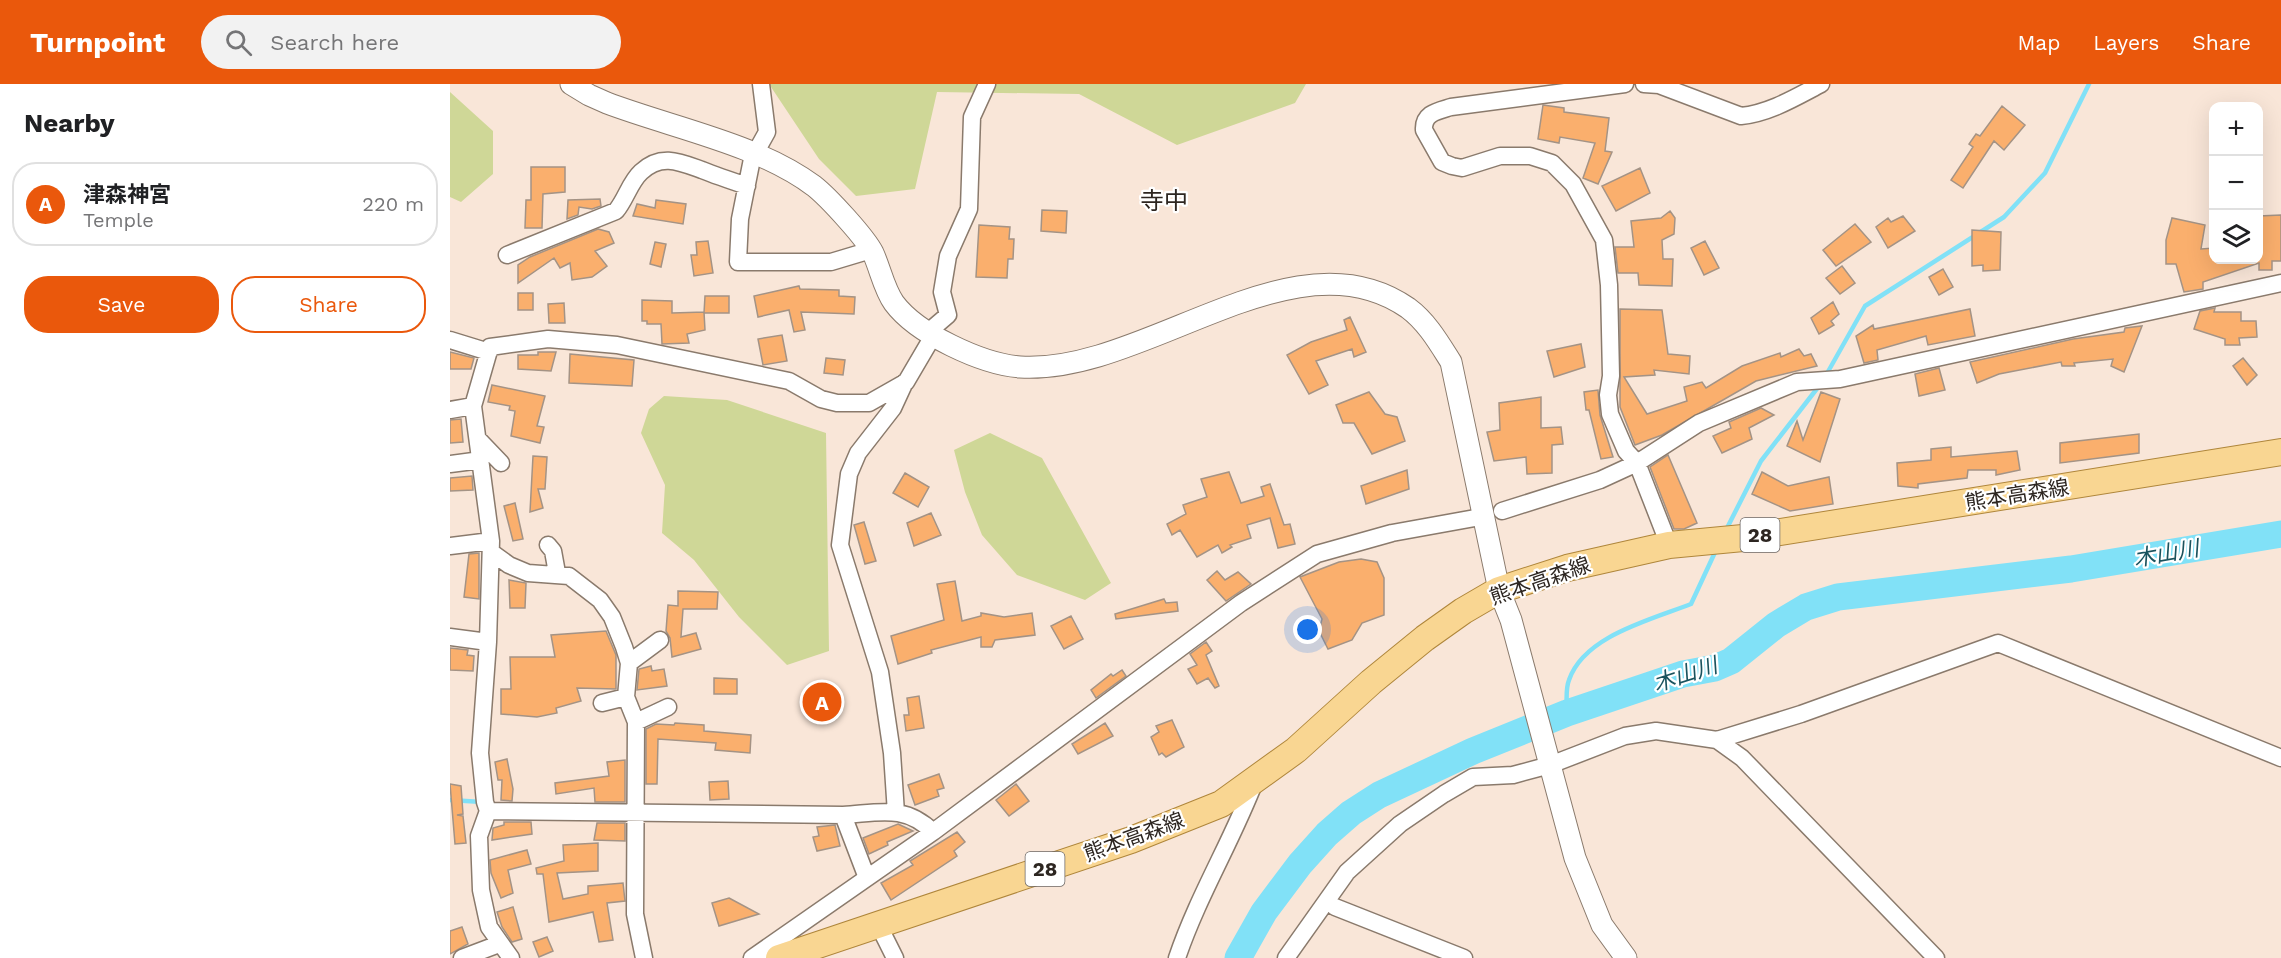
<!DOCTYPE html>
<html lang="en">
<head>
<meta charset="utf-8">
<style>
	:root { --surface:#fff; --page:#f2f2f2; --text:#202124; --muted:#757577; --line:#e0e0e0; --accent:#ea580c }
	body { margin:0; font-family:"Work Sans","Noto Sans JP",sans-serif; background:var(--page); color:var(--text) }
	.controls { position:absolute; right:18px; top:18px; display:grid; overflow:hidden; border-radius:12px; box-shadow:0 6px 24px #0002 }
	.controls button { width:54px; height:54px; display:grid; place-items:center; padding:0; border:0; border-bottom:2px solid var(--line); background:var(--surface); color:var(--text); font:30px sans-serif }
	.you { position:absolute; left:858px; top:546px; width:21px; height:21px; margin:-15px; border:4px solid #fff; border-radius:50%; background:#1a73e8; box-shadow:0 0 0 9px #1a73e833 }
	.badge { display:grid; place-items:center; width:39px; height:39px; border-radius:50%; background:var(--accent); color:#fff; font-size:20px; font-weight:700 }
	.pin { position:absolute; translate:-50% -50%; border:3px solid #fff; box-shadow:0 2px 6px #0006 }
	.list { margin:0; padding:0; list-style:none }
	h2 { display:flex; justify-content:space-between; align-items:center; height:78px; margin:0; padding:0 24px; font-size:26px }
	h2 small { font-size:20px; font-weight:400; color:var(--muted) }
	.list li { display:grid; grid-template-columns:39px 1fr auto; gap:18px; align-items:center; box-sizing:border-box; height:84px; margin:0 12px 12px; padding:0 12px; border:2px solid var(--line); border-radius:24px }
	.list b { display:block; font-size:22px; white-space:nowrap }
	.list p { margin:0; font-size:20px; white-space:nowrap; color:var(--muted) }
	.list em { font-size:20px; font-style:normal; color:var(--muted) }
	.actions { display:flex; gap:12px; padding:18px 24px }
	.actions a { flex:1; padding:14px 0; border:2px solid var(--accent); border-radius:24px; text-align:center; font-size:21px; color:var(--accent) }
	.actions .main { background:var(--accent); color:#fff }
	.icon { flex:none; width:33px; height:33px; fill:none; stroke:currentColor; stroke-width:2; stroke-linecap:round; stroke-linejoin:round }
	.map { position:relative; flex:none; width:1831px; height:874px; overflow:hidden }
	header { display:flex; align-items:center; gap:36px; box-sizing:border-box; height:84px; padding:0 30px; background:var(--accent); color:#fff }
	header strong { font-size:28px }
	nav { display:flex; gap:33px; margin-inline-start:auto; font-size:21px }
	.search { width:420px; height:54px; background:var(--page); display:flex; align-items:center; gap:15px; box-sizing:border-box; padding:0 21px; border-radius:33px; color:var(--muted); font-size:22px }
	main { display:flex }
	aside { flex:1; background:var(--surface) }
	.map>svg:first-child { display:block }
	.green { fill:#cfd797 }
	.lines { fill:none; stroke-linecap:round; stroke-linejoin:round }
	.stream { stroke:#81e1f7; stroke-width:4.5 }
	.river { stroke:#81e1f7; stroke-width:27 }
	.building { fill:#faaf6d; stroke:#a49385; stroke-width:1.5 }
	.minor-casing { stroke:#8a7a6c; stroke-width:19 }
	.tertiary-casing { stroke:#8a7a6c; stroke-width:23 }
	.primary-casing { stroke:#af863b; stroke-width:28 }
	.minor { stroke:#fff; stroke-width:16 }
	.tertiary { stroke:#fff; stroke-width:21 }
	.primary { stroke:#f9d692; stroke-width:26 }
	.labels { text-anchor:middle; stroke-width:4.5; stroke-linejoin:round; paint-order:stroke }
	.shield { fill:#fff; stroke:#6c6764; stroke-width:1.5 }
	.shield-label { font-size:20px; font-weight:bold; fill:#2d2621 }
	.street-label { font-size:21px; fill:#2d2621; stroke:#fff }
	.water-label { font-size:22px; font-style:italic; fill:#1a535e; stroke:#fff }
	.quarter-label { font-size:24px; fill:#2d2621; stroke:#fff }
</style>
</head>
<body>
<header>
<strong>Turnpoint</strong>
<div class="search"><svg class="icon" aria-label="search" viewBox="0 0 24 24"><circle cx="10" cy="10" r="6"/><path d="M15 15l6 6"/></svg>Search here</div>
<nav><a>Map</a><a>Layers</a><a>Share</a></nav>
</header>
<main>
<aside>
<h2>Nearby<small></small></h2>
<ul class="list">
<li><span class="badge">A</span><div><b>津森神宮</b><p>Temple</p></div><em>220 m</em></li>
</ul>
<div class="actions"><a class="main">Save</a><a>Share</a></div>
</aside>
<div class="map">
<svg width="1831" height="874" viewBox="0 0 1831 874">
	<rect width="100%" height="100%" fill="#f9e6d8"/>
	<path class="green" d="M319 0H856L845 19 727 61 629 10 487 8 465 105 406 112 369 75Z
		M0 8 43 47V90L11 118 0 113Z
		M214 312 277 316 376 349 379 567 337 581 289 533 244 476 212 449 215 401 191 349 199 325Z
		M540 349 592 374 661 499 635 516 567 491 532 451 515 408 504 366Z"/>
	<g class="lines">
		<path class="stream" d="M1375 293 1415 222 1554 133 1595 89 1639 0
			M1275 448 1311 377 1369 302
			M1117 629C1117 619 1115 606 1119 596 1134 552 1200 536 1241 520L1267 464
			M0 716 32 718"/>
		<path class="river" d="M788 874 814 828 850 780 877 750 901 729 929 711 1023 667 1117 629 1233 590 1265 584 1281 577 1326 541 1356 523 1388 513 1621 485 1831 450"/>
	</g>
	<path class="building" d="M1093 21 1114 24V28L1159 34 1155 67 1162 68 1148 100 1133 94 1145 59 1110 53 1109 59 1088 55Z
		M1552 22 1575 41 1554 66 1544 57 1513 104 1501 96 1523 63 1519 60 1526 50 1530 52Z
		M81 83H115V108L93 110 92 144H75L76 116H81Z
		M1190 84 1200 109 1166 127 1152 102Z
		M150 115 151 122 142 125 129 123 128 131 117 135 118 116Z
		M206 116 236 120 233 140 183 132 187 120 205 124Z
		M592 126 617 127 616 149 591 147Z
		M1220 127 1225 134 1224 150 1212 156 1213 175H1223L1222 202 1189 201 1188 189H1168L1165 163H1184L1181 137 1211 134Z
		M1831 131V177H1822V186H1809V179L1753 198V205L1734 208 1726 180H1716V156L1722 134 1755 141 1751 165 1764 164V176H1809V132Z
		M1453 132 1465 147 1438 164 1426 143 1438 134 1441 138Z
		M1405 140 1421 158 1386 182 1373 166Z
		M529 141 560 143 559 155H564L563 175H558L557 194 526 193Z
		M148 145 159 148 164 159 145 167 157 182 142 193 122 196 120 179 110 184 104 174 68 199V181L80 173Z
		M1522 146 1551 148 1550 186 1533 187V181L1522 182Z
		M258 157 263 189 244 192 241 171H247L246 158Z
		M1255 157 1269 184 1254 191 1241 164Z
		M205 158 216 160 211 183 200 180Z
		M1392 182 1405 199 1390 210 1376 194Z
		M1493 185 1503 203 1489 211 1479 193Z
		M349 202 350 205 389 206V212L405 213 404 230 351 228 355 246 344 248 339 226 308 233 304 212Z
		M68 209H83V226H68Z
		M255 212H279V229H254Z
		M192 216 222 217V229L254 228 255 246 237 250 239 259 212 260 211 240H197V237H192Z
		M1383 218 1389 230 1381 237 1384 241 1369 250 1361 234Z
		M114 219 115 239H99L98 220Z
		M1765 224 1764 228H1791V237H1806L1807 253 1789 254 1790 261H1775V255L1744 245 1750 227Z
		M1170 225 1212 226 1218 270 1240 272 1239 290 1204 286 1205 291 1174 293 1197 330 1237 317 1234 303 1252 298 1256 304 1292 282 1330 269 1331 273 1349 265 1354 272 1361 270 1367 282 1306 297 1212 351 1185 361 1170 323Z
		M1520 225 1525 252 1478 261 1476 252 1427 266 1428 276 1414 279 1406 252 1423 241 1424 245Z
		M900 233 916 268 904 273 902 265 866 277 878 301 859 310 837 271 861 258 897 246 894 236Z
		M1692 242 1674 288 1661 282 1663 275 1624 279 1625 282H1612L1611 278 1549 290 1527 299 1520 278 1623 255 1674 248 1675 244Z
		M332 251 337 277 313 281 308 255Z
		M1131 260 1135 283 1104 293 1097 267Z
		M0 268 24 274 21 285H0Z
		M88 268H106L101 287 68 285V271H88Z
		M120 270 184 276 182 302 119 299Z
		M376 274 395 276 393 291 374 289Z
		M1793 274 1807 291 1797 301 1783 282Z
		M1489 284 1495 306 1469 312 1465 290Z
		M42 301 95 312 87 342 94 343 90 359 61 352 65 327 59 326 60 322 38 318Z
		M1148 306 1150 331 1163 373 1151 375 1139 326H1136L1134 308Z
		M919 308 935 330 947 333 955 357 922 370 904 339H893L886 321Z
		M1371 308 1390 315 1370 378 1337 362 1347 337 1353 356Z
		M1091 313V344L1111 343 1113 360 1102 361V389L1077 390 1076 373 1044 377 1037 348 1050 346 1049 319Z
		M1311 324 1324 331 1299 344 1302 355 1272 369 1263 352 1281 344 1279 338Z
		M11 335 13 358 0 359V336Z
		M1689 350V369L1610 379V359Z
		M1501 363V373L1567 367 1570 386 1546 391V386H1518L1517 394 1468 400V404L1448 402 1447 379 1481 376V365Z
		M1218 371 1247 439 1234 445H1224L1200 383Z
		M83 372 97 373 95 405H88L93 424 80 428Z
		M957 386 959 405 916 420 911 402Z
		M779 388 791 419 814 412 811 403 820 400 834 441 840 440 845 460 828 464 820 434 797 441 801 454 780 461 782 463 772 469 768 461 747 473 730 446 722 451 717 440 736 430 733 421 757 413 751 395Z
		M1312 388 1338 402 1379 393 1383 420 1340 427 1302 410Z
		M455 389 479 403 468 423 443 409Z
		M22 392 23 406 0 407V394Z
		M65 419 73 455 63 457 54 422Z
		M481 429 491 451 464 462 457 439Z
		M414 438 426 477 415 480 404 441Z
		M29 469V515L14 513 19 470Z
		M911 475 927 478 934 494V531L912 539 902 556 878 565 869 547 872 535 850 493 889 478Z
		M767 487 775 496 788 488 801 500 776 517 757 496Z
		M59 496 76 499 75 524H60Z
		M505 497 512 537 531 532V529L554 533 582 529 585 551 545 556 542 563H531V553L481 566 482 569 448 580 441 552 494 536 487 500Z
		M228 507 268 508 267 525H233L231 553 246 549 251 565 222 573 220 554 216 547 218 521 228 522Z
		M714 515 716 519 727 518 728 527 666 535 665 530Z
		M621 532 633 555 614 565 601 542Z
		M156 547 166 571V605L127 604 131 617 106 624 107 629 87 633 51 630V605H61L60 573H105L101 551Z
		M756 558 762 567 756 571 769 602 765 604 758 594 747 600 738 585 747 581 740 570Z
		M0 564 18 566 17 571 24 572 23 587 0 586Z
		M201 582 202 587 214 585 217 602 187 606 189 585Z
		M672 586 676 592 646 614 641 606 661 590 663 592Z
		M264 594 287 595V610H264Z
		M386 604 392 624 360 632 352 614Z
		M469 612 474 644 456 647 454 631H459L457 614Z
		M722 636 734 663 716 673 712 669 709 671 701 653 709 648 706 642Z
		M225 639 254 641V647L301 651 300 669 265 666 266 659 208 655 207 700H196V645L206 640 224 641Z
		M655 639 663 652 628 670 622 660Z
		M57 675 63 705 62 717 51 716 52 696H48L45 678Z
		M175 676V718H145L144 704 106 710 105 699 159 692 157 678Z
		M489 690 494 704 487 706 489 712 465 721 458 701Z
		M278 697 279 715 260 716 259 698Z
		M0 700 11 702 13 730 7 731 13 732 16 759 5 760Z
		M566 700 579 717 559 732 546 716Z
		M54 738H81L82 750 42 756 43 744 54 741Z
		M147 739H175V757L144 756Z
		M448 740 463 747 437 758 438 761 419 770 413 754Z
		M385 741 390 762 367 767 363 753 369 752 367 743Z
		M507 748 515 758 504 767 507 772 441 816 431 799 463 781 460 777Z
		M148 759V787L107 789 113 815 138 810V802L173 799 175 817 157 819 163 856 149 858 143 828 99 838 93 790H87L86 784 114 777 113 761Z
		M77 766 81 780 58 786 63 809 51 814 41 789 40 776Z
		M279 814 309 830 269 842 262 819Z
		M63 823 72 855 62 858 52 843 47 828Z
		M12 843 18 860 0 870V847Z
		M97 853 103 867 89 873 83 858Z"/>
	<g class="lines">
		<defs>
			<path id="minor" d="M311 0 317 48 302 75 290 135 288 178H381L421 166
				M1175 0 1001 23C988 27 973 29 974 46L992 78 1002 82 1012 84 1050 72H1080L1102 79 1123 100 1154 156 1159 201 1161 292 1158 311 1160 330 1176 367 1187 379 1219 461
				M1194 0 1209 1 1291 32C1320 29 1346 13 1371 0
				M57 171 166 127C176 115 180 98 191 88 211 69 230 78 252 86 267 92 282 97 297 102
				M0 256 39 268
				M0 326 23 322
				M28 355 51 379
				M0 380 31 376
				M1052 427 1150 396 1187 379 1249 339 1347 298 1390 295 1831 199
				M98 461 103 467 107 489
				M0 462 41 457
				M41 468 59 481 78 489 119 492 150 516 162 533 174 563 179 579 176 613 186 638 185 830 194 874
				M0 553 38 558
				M179 579 210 556
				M152 619 176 613
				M186 638 218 623
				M1267 656 1292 674 1486 874
				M38 727 393 731 417 794
				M446 729 442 669 430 588 390 461 399 390 408 369 443 324 455 298
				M393 731C429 729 455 720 483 748
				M885 823 1014 874
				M428 840 445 874
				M12 874 49 860
				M61 874 39 843 31 806 29 752 38 727 35 718 30 669 38 558 41 457 23 322 40 263 98 255 167 261 339 297 371 315 387 319H419L456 298 483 252 484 243 498 231 492 208 498 172 519 125 522 33 537 0
				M302 874 483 748 791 519 867 470 942 449 1025 434
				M727 874C748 812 782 757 805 697
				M836 874 897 788 950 740 994 710 1023 693 1063 691 1100 681 1175 652 1206 647 1267 656 1351 630 1548 559 1831 674"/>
			<path id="tertiary" d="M121 0 139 11 157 19C223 44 308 60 364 102 378 113 415 153 423 169 430 184 434 205 444 219 467 250 532 280 570 283 695 291 844 144 958 224 977 238 989 259 1001 278L1049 506 1061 536 1125 774 1152 841 1176 874"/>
			<path id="primary" d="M329 874 681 756 771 720 846 666 921 598 975 554 1013 527 1049 506 1117 484 1219 461 1293 454 1831 368"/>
		</defs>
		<use href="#minor" class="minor-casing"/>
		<use href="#tertiary" class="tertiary-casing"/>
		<use href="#primary" class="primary-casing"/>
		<use href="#minor" class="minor"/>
		<use href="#tertiary" class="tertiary"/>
		<use href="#primary" class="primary"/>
	</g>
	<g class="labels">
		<g class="shield">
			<rect x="1290.5" y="434" width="39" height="34" rx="4.5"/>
			<rect x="575.5" y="768" width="39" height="34" rx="4.5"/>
		</g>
		<g class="shield-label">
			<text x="1310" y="458">28</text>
			<text x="595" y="792">28</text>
		</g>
		<g class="street-label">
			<text transform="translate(1567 411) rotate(-9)" y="7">熊本高森線</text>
			<text transform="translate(1090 497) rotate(-19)" y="7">熊本高森線</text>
			<text transform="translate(684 753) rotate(-20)" y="7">熊本高森線</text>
		</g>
		<g class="water-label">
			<text transform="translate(1716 469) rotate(-10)" y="8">木山川</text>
			<text transform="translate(1235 590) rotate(-18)" y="8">木山川</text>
		</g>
		<g class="quarter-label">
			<text x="714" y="125">寺中</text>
		</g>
	</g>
</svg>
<div class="controls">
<button>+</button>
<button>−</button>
<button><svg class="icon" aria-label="layers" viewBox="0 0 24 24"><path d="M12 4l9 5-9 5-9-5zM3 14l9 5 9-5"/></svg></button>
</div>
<div class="you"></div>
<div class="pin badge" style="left:372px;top:618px">A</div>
</div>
</main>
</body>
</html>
